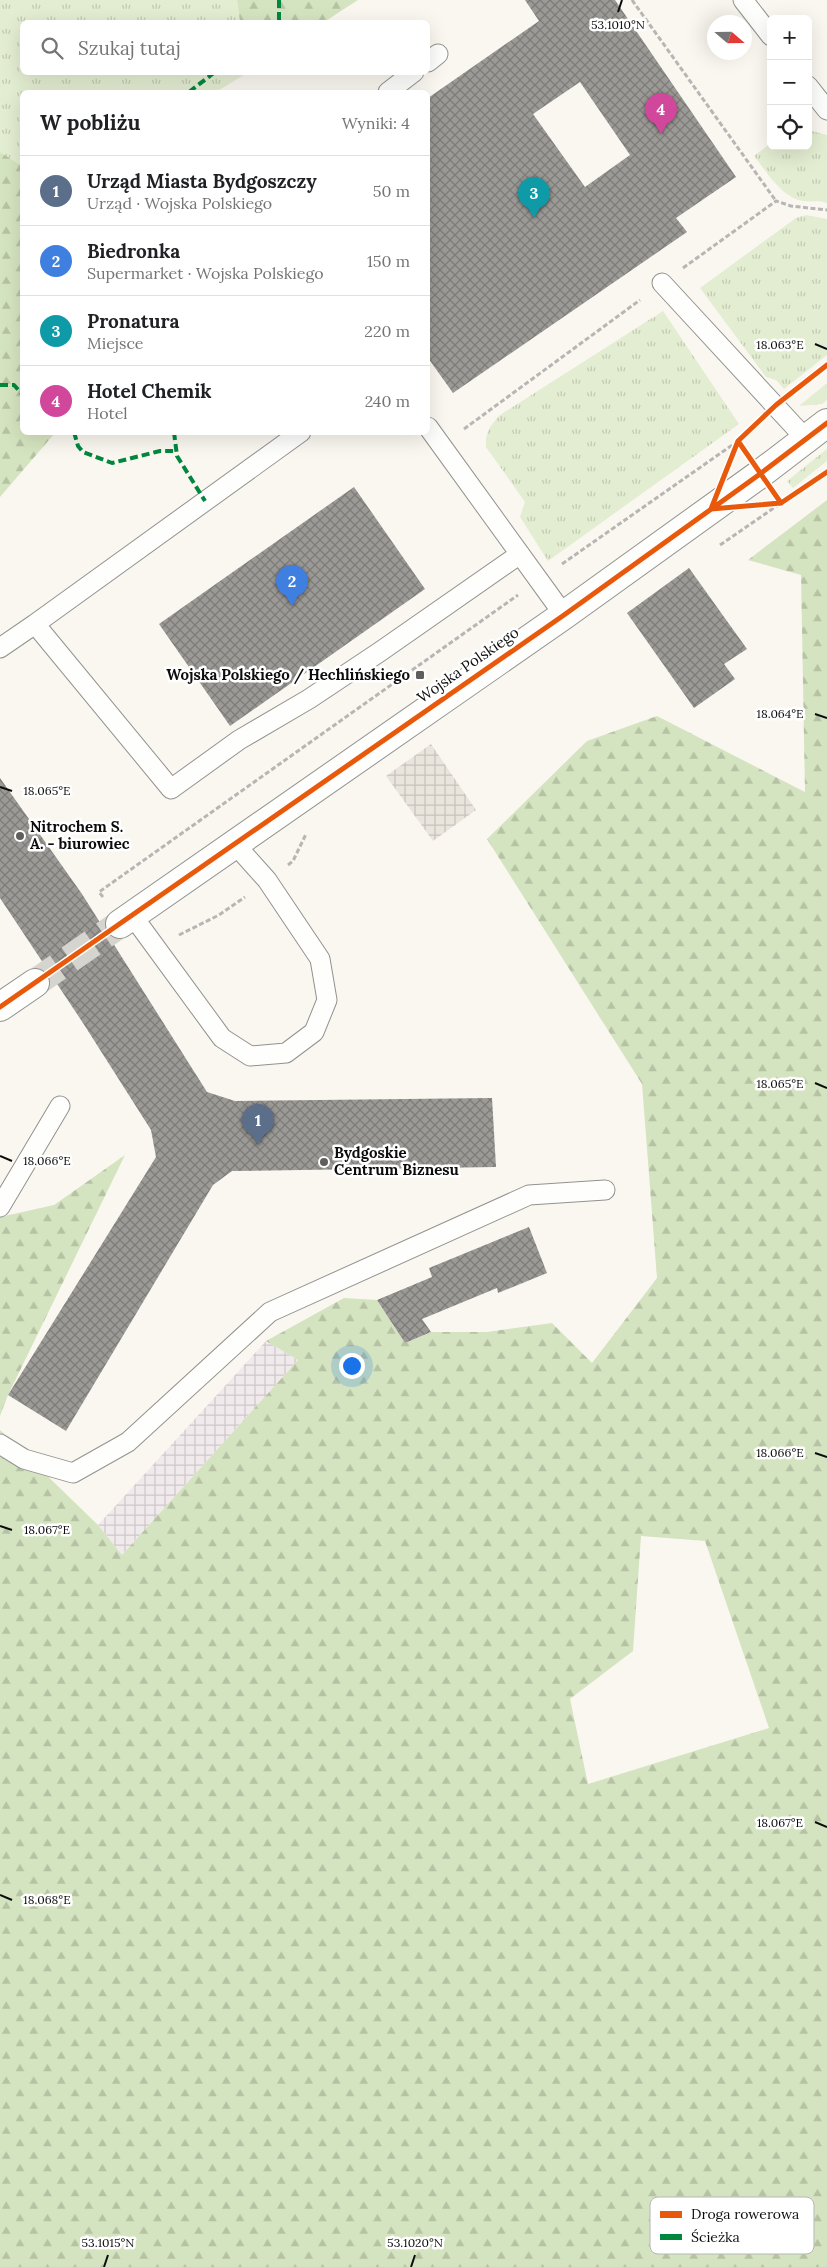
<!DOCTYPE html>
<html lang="pl">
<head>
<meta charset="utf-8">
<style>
	:root { --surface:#fff; --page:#f6f6f6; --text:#202124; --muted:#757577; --line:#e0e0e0; --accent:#5f5e5c }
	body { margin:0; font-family:Lora,serif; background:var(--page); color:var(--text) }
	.controls { position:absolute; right:15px; top:15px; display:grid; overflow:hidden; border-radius:8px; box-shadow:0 5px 20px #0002 }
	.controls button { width:45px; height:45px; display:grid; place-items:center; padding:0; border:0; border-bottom:1px solid var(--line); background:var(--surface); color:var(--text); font:25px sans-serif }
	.compass { position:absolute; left:707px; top:15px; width:45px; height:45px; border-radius:50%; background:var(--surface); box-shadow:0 5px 20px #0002; rotate:110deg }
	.you { position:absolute; left:351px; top:1365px; width:18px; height:18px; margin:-12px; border:4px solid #fff; border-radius:50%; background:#1a73e8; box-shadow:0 0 0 8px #1a73e833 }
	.badge { display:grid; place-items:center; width:32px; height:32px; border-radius:50%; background:var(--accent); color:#fff; font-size:16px; font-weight:700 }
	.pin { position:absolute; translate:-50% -41px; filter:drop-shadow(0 1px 2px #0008) }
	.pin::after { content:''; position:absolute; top:26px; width:18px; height:15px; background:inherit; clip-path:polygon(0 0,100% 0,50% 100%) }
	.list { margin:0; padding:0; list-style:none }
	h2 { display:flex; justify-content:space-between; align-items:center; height:65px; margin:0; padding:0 20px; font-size:21px }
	h2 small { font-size:16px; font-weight:400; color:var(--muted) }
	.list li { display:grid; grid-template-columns:32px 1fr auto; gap:15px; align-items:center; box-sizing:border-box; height:70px; padding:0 20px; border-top:1px solid var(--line) }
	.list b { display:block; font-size:19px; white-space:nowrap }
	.list p { margin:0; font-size:16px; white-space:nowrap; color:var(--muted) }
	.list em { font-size:16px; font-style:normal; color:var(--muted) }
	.icon { flex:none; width:28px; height:28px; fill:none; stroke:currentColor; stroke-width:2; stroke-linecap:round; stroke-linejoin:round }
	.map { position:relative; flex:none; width:827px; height:2267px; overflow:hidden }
	.search { position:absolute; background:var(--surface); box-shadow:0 5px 20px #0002; left:20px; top:20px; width:410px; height:55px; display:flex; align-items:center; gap:12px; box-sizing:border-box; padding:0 18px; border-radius:8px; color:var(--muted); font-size:19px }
	.panel { position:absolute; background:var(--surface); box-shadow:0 5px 20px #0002; left:20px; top:90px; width:410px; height:345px; border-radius:8px }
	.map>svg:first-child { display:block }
	.industrial { fill:url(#industrial-grid) }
	.grass { fill:url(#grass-tufts) }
	.forest { fill:url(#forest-firs); fill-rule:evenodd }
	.plaza { fill:url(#plaza-grid) }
	.building { fill:url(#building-cross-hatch); fill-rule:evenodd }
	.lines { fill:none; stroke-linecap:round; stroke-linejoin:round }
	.tertiary-tunnel { stroke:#d6d4ce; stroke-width:28; stroke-dasharray:28 14; stroke-linecap:butt }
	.service-casing { stroke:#93928f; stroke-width:21 }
	.tertiary-casing { stroke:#93928f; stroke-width:30 }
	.path { stroke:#b7b6b5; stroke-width:3; stroke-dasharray:5 2.5; stroke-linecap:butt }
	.service { stroke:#fefefd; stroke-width:19 }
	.tertiary { stroke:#fefefd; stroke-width:28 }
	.quiet { stroke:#00873e; stroke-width:4; stroke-dasharray:8 4; stroke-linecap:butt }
	.cycleway-casing { stroke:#fff; stroke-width:8 }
	.cycleway { stroke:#e8590c; stroke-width:5 }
	.ticks { fill:none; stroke:#0c0c0c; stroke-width:2 }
	.poi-dot { fill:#5f5e5c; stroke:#fff; stroke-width:2 }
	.labels { text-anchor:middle; stroke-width:5; stroke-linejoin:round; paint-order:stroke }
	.street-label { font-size:15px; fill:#0c0c0c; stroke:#fff }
	.poi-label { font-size:15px; font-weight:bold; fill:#0c0c0c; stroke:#fff; text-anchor:start }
	.key { fill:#fff; stroke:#b6b6b6; stroke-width:1 }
	.key-label { font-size:14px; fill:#0c0c0c }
	.ticks-label { font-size:12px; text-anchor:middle; fill:#0c0c0c; stroke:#fff; stroke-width:5; stroke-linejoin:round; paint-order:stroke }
</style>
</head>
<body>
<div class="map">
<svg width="827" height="2267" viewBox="0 0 827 2267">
	<defs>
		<pattern id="industrial-grid" width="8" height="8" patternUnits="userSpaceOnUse" patternTransform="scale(1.25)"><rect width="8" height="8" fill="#f1eaed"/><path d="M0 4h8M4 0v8" fill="none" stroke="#cdc8ca"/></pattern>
		<pattern id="grass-tufts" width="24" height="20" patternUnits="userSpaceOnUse" patternTransform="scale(1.25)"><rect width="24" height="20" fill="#e3edd1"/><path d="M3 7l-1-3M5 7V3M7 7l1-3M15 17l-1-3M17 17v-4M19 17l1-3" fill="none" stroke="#c2cab2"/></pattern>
		<pattern id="forest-firs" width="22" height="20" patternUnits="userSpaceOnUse" patternTransform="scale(1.25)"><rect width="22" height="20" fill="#d5e4c0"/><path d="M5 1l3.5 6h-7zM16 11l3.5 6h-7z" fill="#b6c2a4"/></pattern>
		<pattern id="plaza-grid" width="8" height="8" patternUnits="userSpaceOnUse" patternTransform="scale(1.25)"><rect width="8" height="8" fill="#e9e5dc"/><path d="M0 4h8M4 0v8" fill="none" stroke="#c7c3bc"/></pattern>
		<pattern id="building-cross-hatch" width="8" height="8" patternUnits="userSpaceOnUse" patternTransform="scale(1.25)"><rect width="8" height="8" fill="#9c9a96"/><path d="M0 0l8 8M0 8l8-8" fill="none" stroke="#7e7c79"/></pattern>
	</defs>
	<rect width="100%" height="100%" fill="#faf7f0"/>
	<path class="industrial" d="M266 1341 298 1360 122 1555 98 1525Z"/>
	<path class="grass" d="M0 0H237L240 22H22V72L247 73 216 92H22V166L0 152Z
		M808 130 827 135V203C819 200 811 202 803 201 781 197 767 172 754 156L771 143V146H808Z
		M806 215 827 219V355L784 389 776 380 766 377 700 288 796 218Z
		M663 311 739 424 548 561 520 517 525 502 486 447C485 432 490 426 500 415Z
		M827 383V400L822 404 799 406Z
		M827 449V461L793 488 787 481Z"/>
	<path class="forest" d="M237 0H358L324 22H240Z
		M0 152 22 166V432L55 433 0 497Z
		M827 500V2267H0V1430L98 1525 122 1555 298 1360 266 1341 344 1298 377 1300 405 1343 431 1332H487L552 1323 592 1363 657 1278 642 1084 487 839 587 741 657 716 805 792 801 575 748 560ZM641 1536 705 1541 769 1728 588 1784 570 1699 633 1651Z
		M125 1155 8 1395 0 1416V1217L54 1205Z"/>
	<path class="plaza" d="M431 744 476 810 433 841 386 776Z"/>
	<path class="building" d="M525 0H615L736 177 676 218 687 232 453 393 428 358V98L539 21ZM580 82 630 155 585 187 533 114Z
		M354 487 425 589 230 726 159 624Z
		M689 568 747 649 724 664 735 679 694 708 627 613Z
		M0 778 82 894 207 1092 235 1101 492 1098 496 1167 232 1171 213 1185 66 1431 8 1395 156 1157 151 1130 83 1023 0 898Z
		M529 1227 547 1273 498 1293 497 1288 422 1319 431 1332 405 1343 377 1300 432 1277 429 1268Z"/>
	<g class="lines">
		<path class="tertiary-tunnel" d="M35 983 120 924"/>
		<defs>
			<path id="service" d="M743 0 771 36
				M428 62 438 54
				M808 86 827 110
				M388 92 414 72
				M662 283 805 438
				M428 427 564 615
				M301 432 35 624 171 789 239 740 309 699 381 651 520 554
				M0 648 35 624
				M132 915 222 1038 250 1056 286 1053 314 1032 327 1000 320 959 267 880 232 841
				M0 1207 60 1106
				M0 1444 24 1459 73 1473 128 1442 270 1312 529 1195 605 1190"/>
			<path id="tertiary" d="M120 924 564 615 760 474 827 423
				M0 1007 35 983"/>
		</defs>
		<use href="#service" class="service-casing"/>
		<use href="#tertiary" class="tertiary-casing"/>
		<path class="path" d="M632 0 776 201
			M683 268 776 201 791 206 827 210
			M464 429 640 300
			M720 545 781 503
			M562 564 738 441
			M288 865 293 861 306 834
			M103 897 99 892 518 595
			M179 935 219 915 245 897"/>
		<use href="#service" class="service"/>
		<use href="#tertiary" class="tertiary"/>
		<path class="quiet" d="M279 0V22
			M189 92 215 72
			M0 385H14L22 394
			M74 432 78 446 83 452 112 463 160 451H176
			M174 432 177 456 205 501"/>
		<defs>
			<path id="cycleway" d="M827 365 776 405 738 441 781 503 827 472
				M738 441 711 509 781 503
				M0 1007 564 615 760 474 827 423"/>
		</defs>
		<use href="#cycleway" class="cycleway-casing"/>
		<use href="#cycleway" class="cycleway"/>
	</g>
	<path class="ticks" d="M618 12 622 0M815 344 827 349M815 714 827 718M0 787 12 791M815 1083 827 1088M0 1156 12 1161M815 1453 827 1457M0 1526 12 1530M815 1822 827 1827M0 1895 12 1900M104 2267 108 2255M411 2267 415 2255"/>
	<g class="poi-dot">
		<rect x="415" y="670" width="10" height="10" rx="2.5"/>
		<circle cx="20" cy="836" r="5"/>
		<circle cx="324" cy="1162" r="5"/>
	</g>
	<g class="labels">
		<g class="street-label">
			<text transform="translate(468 665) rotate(-35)" y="5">Wojska Polskiego</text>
		</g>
		<g class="poi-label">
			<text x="410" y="680" text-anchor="end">Wojska Polskiego / Hechlińskiego</text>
			<text x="30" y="832">Nitrochem S.<tspan x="30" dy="17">A. - biurowiec</tspan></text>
			<text x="334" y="1158">Bydgoskie<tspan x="334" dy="17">Centrum Biznesu</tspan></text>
		</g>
	</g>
	<rect x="650" y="2197" width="164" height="57" rx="8" class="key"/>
	<rect x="660" y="2211" width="22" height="7" fill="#e8590c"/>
	<rect x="660" y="2234" width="22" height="6" fill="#00873e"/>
	<g class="key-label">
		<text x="691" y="2219">Droga rowerowa</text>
		<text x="691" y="2242">Ścieżka</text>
	</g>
	<g class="ticks-label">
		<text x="618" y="29">53.1010°N</text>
		<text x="780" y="349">18.063°E</text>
		<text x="780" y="718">18.064°E</text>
		<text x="47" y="795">18.065°E</text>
		<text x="780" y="1088">18.065°E</text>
		<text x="47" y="1165">18.066°E</text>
		<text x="780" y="1457">18.066°E</text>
		<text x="47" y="1534">18.067°E</text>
		<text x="780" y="1827">18.067°E</text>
		<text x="47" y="1904">18.068°E</text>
		<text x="108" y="2247">53.1015°N</text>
		<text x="415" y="2247">53.1020°N</text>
	</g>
</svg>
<div class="controls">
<button>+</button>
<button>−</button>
<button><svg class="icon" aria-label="locate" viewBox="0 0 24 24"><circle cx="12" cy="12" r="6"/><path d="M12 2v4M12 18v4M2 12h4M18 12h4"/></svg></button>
</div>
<svg class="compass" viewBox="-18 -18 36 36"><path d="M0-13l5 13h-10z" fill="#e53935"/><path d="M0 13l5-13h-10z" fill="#757577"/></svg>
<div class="you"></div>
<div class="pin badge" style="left:258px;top:1145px;background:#5c6f8a">1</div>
<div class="pin badge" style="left:292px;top:606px;background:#3f7fe0">2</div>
<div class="pin badge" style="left:534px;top:218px;background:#0f9aa8">3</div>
<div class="pin badge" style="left:661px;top:134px;background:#d1479c">4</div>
<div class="search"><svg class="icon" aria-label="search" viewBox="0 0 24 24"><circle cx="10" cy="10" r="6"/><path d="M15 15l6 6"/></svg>Szukaj tutaj</div>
<section class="panel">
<h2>W pobliżu<small>Wyniki: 4</small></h2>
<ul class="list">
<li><span class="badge" style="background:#5c6f8a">1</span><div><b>Urząd Miasta Bydgoszczy</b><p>Urząd · Wojska Polskiego</p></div><em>50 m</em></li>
<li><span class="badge" style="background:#3f7fe0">2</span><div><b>Biedronka</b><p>Supermarket · Wojska Polskiego</p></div><em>150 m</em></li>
<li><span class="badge" style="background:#0f9aa8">3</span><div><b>Pronatura</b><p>Miejsce</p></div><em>220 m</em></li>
<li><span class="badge" style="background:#d1479c">4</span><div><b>Hotel Chemik</b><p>Hotel</p></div><em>240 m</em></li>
</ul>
</section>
</div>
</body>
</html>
